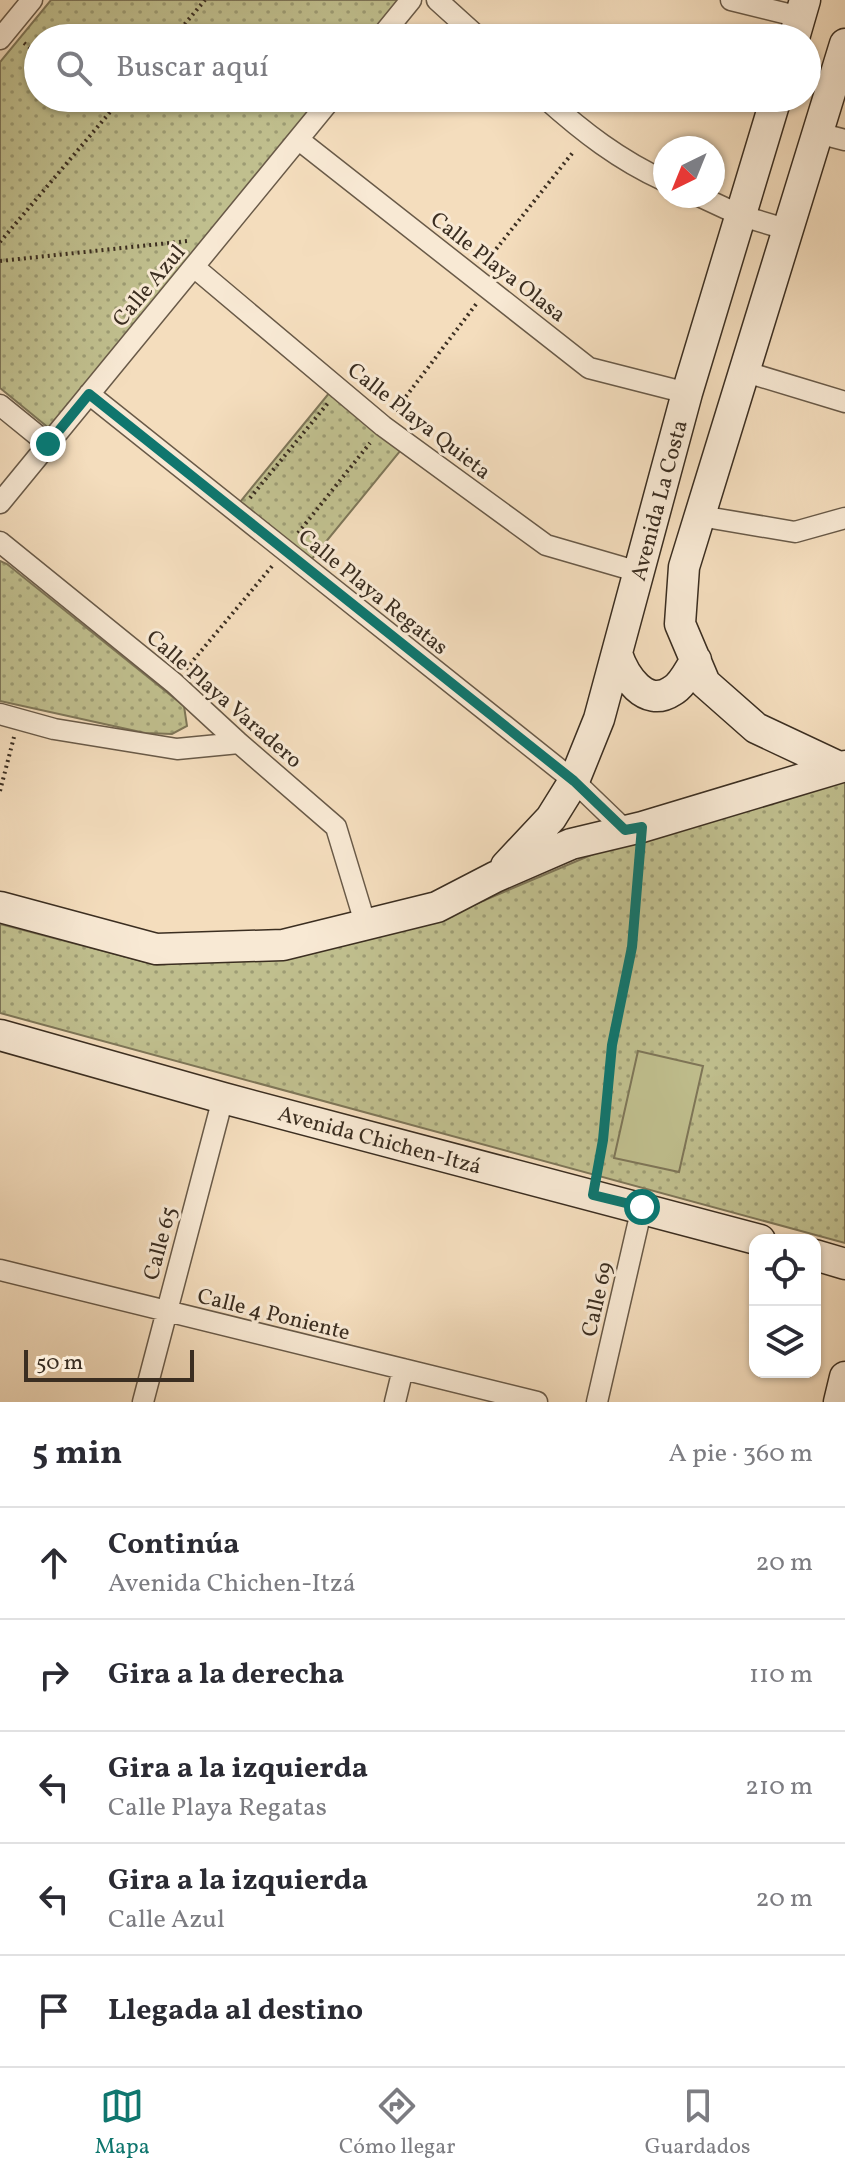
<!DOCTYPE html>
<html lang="es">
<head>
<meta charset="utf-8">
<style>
	:root { --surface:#fff; --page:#f2f2f3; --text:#2b2b33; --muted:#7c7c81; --line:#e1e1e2; --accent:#0f766e }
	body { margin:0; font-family:Vollkorn,serif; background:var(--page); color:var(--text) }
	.controls { position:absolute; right:24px; bottom:24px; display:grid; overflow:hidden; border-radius:16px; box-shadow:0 2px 6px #0004 }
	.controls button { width:72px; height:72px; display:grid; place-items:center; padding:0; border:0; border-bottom:2px solid var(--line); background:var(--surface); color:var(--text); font:40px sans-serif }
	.compass { position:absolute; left:653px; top:136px; width:72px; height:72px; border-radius:50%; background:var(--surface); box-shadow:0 2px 6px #0004; rotate:223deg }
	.scale { position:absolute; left:24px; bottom:20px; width:170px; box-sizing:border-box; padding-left:8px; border:4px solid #3b2e21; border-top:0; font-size:22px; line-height:28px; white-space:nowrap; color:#3b2e21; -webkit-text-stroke:6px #f8e9d4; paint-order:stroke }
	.stop { position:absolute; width:24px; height:24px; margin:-18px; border:6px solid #0f766e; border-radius:50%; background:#fff }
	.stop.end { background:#0f766e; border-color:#fff; box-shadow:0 2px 8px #0008 }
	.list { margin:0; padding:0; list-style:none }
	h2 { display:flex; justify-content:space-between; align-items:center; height:104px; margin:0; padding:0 32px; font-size:34px }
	h2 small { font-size:26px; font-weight:400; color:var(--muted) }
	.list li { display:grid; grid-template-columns:52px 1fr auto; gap:24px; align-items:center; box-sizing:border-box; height:112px; padding:0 32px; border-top:2px solid var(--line) }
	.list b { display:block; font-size:30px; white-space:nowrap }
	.list p { margin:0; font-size:26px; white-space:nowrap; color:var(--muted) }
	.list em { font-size:26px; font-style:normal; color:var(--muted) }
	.icon { flex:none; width:44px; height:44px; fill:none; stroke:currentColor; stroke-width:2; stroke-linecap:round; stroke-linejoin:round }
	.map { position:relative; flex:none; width:845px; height:1402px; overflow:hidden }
	.search { position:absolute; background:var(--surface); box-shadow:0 2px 6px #0004; left:24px; right:24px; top:24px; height:88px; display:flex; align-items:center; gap:20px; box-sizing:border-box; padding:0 28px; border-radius:44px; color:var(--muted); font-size:30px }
	.sheet { height:664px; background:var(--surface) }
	nav { display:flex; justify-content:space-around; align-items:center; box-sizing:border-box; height:112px; border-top:2px solid var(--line); background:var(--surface); font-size:22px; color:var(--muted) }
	nav a { display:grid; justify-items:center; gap:4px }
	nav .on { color:var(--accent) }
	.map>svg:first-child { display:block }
	.park { fill:url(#park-dots); stroke:#7e7658; stroke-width:2 }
	.pitch { fill:#c0bf8e; stroke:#7e7658; stroke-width:2 }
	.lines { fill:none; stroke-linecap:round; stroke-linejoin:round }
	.street-casing { stroke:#695a48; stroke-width:23 }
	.secondary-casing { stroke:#3b2e21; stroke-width:33 }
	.path { stroke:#3b2e21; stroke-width:4; stroke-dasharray:2 4; stroke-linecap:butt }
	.street { stroke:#f8e9d4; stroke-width:20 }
	.secondary { stroke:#f8e9d4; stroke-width:30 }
	.route { stroke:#0f766e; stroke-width:10 }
	.labels { text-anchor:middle; stroke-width:6; stroke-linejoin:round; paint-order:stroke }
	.street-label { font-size:22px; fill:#3b2e21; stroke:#f8e9d4 }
</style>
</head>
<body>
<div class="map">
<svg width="845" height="1402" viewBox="0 0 845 1402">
	<defs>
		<pattern id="park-dots" width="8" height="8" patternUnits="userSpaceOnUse" patternTransform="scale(2)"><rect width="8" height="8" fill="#c0bf8e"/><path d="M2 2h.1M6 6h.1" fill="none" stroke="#9d9c74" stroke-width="1.8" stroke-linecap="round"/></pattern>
	</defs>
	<rect width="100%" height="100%" fill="#f4ddbd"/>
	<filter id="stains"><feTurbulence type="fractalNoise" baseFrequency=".0025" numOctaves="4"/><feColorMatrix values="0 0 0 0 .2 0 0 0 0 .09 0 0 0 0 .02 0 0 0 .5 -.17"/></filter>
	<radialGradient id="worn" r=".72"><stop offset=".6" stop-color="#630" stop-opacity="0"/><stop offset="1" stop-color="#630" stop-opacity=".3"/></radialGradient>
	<path class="park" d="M51 0H404L374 38H38V98H327L50 429 0 388V62Z
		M330 392 401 450 311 560 240 502Z
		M0 561 7 564 184 706 187 726 172 734 145 733 0 701Z
		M845 778V1243L0 1013V924L157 965 315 951 433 922 617 844Z"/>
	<path class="pitch" d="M638 1051 703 1066 679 1172 614 1158Z"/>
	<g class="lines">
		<defs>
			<path id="street" d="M437 0 479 38
				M731 0 800 17
				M380 38 411 0
				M0 39 32 0
				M545 98C583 132 619 160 665 181
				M818 133 845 140
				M299 140 589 368 687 393
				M699 196 742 216 789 230
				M194 267 383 426 546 545 639 572
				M746 372 845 402
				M89 394 574 781 625 830
				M0 405 48 444
				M0 503 332 98
				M700 516 795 532 845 518
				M0 542 174 683 239 743 336 827 366 926
				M0 714 54 729 177 749 239 743
				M0 1270 537 1402
				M143 1402 223 1098
				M395 1402 403 1369
				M597 1402 642 1207"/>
			<path id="secondary" d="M794 38 805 0
				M617 654C624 675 645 709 672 691 683 685 689 670 696 660
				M839 767 756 728 705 683 680 624 684 567 845 44
				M506 866 551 818 574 781 599 719 687 393 776 98
				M0 907 156 949 283 945 437 907 495 877 571 844 642 827 845 766
				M0 1035 223 1098 760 1240
				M815 1255 845 1264
				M839 1402 845 1377"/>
		</defs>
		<use href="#street" class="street-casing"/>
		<use href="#secondary" class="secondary-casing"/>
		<path class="path" d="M173 38 205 0
			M24 43 38 54
			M92 98 110 112
			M0 242 122 98
			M0 261 188 241
			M485 263 574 151
			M395 411 477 303
			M250 498 328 403
			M298 533 370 443
			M186 669 273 565
			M0 791 14 737
			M597 1173 603 1140 612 1045 632 947 640 853"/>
		<use href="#street" class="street"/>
		<use href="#secondary" class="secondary"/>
	</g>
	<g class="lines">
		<path class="route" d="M48 444 89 394 574 781 625 830 642 827 632 947 612 1045 603 1140 593 1195 642 1207"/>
	</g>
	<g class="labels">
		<g class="street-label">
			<text transform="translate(499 266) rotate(38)" y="8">Calle Playa Olasa</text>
			<text transform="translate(148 285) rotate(-50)" y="8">Calle Azul</text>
			<text transform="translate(420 420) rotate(38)" y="8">Calle Playa Quieta</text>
			<text transform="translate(658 500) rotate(-75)" y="8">Avenida La Costa</text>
			<text transform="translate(374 591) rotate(39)" y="8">Calle Playa Regatas</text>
			<text transform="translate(225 698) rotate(41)" y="8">Calle Playa Varadero</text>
			<text transform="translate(380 1139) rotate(15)" y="8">Avenida Chichen-Itzá</text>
			<text transform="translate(159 1243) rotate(-75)" y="8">Calle 65</text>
			<text transform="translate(596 1299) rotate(-77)" y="8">Calle 69</text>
			<text transform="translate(274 1313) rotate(14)" y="8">Calle 4 Poniente</text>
		</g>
	</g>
	<rect width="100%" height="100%" filter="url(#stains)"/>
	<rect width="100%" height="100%" fill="url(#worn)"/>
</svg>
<div class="controls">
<button><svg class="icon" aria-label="locate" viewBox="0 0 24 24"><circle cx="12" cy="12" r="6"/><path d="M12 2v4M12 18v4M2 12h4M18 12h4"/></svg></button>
<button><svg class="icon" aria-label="layers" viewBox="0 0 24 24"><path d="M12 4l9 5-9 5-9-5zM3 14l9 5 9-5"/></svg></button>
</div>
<svg class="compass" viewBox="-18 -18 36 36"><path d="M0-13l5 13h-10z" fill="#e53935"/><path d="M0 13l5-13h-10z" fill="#7c7c81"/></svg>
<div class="scale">50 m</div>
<div class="stop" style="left:642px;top:1207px"></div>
<div class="stop end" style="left:48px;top:444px"></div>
<div class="search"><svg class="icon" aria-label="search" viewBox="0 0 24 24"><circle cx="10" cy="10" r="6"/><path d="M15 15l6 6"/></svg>Buscar aquí</div>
</div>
<section class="sheet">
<h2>5 min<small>A pie · 360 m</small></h2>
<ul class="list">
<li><svg class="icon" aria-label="ahead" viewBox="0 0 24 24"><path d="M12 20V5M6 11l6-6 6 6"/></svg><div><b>Continúa</b><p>Avenida Chichen-Itzá</p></div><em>20 m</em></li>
<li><svg class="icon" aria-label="right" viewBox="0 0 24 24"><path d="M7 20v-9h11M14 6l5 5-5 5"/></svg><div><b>Gira a la derecha</b></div><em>110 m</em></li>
<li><svg class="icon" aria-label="left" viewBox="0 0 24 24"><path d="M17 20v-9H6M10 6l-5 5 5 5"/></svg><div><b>Gira a la izquierda</b><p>Calle Playa Regatas</p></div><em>210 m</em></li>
<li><svg class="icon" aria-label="left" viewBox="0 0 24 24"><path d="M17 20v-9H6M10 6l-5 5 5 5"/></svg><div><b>Gira a la izquierda</b><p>Calle Azul</p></div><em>20 m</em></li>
<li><svg class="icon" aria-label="arrive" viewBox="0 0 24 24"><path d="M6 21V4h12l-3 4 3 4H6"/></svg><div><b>Llegada al destino</b></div></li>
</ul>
</section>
<nav>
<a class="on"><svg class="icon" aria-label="map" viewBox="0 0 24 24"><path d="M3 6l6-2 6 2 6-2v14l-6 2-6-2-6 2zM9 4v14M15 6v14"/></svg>Mapa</a>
<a><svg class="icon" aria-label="directions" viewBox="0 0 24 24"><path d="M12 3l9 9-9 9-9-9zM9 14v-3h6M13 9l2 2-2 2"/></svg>Cómo llegar</a>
<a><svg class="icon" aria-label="saved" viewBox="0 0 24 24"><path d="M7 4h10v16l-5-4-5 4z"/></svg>Guardados</a>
</nav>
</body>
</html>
